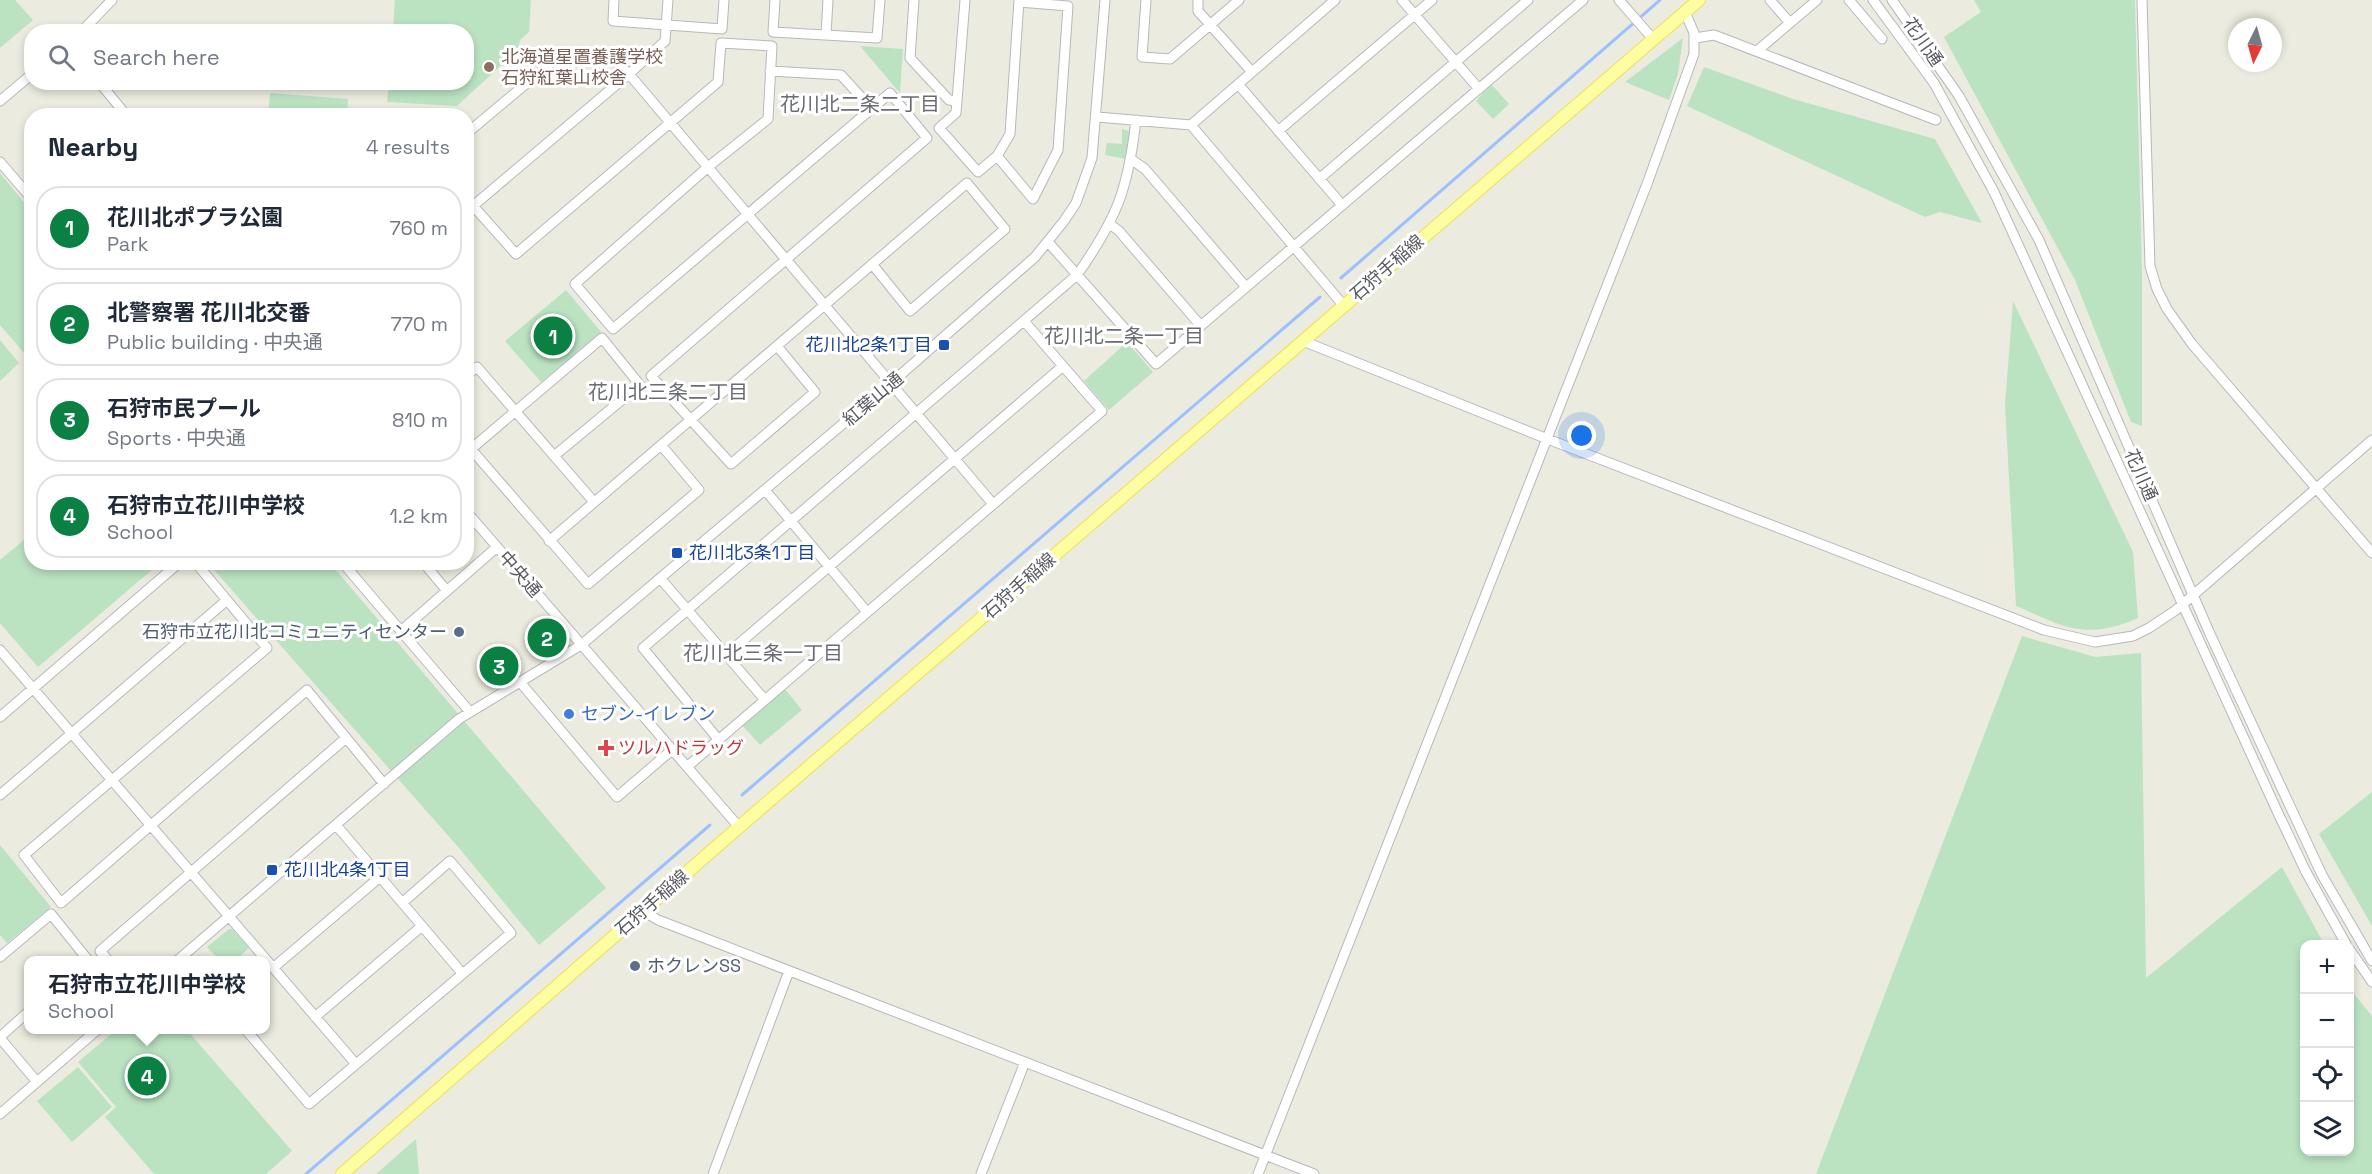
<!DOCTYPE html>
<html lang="en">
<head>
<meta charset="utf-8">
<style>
	:root { --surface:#fff; --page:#f6f6f7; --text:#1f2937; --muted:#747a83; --line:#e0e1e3; --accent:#0b8043 }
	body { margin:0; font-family:"Space Grotesk","Noto Sans JP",sans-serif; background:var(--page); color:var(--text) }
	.controls { position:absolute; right:18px; bottom:18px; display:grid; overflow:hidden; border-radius:12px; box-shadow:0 3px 9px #0003 }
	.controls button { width:54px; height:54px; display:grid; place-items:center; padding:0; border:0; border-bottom:2px solid var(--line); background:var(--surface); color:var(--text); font:30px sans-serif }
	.compass { position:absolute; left:2228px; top:18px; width:54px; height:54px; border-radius:50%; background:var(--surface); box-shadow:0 3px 9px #0003; rotate:185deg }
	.you { position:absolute; left:1582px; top:436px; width:21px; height:21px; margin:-15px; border:4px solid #fff; border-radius:50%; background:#1a73e8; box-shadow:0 0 0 9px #1a73e833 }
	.badge { display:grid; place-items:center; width:39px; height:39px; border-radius:50%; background:var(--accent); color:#fff; font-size:20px; font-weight:700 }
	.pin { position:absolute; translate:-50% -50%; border:3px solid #fff; box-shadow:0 2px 6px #0006 }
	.popup { position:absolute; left:24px; top:956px; width:246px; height:78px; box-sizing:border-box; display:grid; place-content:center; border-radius:12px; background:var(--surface); filter:drop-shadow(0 2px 4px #0005); font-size:20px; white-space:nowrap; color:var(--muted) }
	.popup b { font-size:22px; color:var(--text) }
	.popup::after { content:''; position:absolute; left:50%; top:100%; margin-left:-12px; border:12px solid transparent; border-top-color:var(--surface) }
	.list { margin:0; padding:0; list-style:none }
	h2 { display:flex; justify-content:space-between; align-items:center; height:78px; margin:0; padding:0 24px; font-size:26px }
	h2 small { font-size:20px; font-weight:400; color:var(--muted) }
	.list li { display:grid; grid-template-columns:39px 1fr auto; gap:18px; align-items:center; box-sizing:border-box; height:84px; margin:0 12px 12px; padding:0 12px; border:2px solid var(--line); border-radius:24px }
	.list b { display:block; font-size:22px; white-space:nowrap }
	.list p { margin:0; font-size:20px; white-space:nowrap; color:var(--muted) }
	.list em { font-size:20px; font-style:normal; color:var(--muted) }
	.icon { flex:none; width:33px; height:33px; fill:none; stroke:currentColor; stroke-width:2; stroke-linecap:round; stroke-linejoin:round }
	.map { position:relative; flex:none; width:2372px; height:1174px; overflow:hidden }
	.search { position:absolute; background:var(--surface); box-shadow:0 3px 9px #0003; left:24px; top:24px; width:450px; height:66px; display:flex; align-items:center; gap:15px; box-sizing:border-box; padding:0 21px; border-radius:24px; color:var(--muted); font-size:22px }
	.panel { position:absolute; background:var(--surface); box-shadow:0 3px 9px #0003; left:24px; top:108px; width:450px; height:462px; border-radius:24px }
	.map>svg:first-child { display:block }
	.green { fill:#bbe3c2 }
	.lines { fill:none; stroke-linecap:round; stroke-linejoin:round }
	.stream { stroke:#9cc1fe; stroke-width:3 }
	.minor-casing { stroke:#b7b8be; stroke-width:11 }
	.major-casing { stroke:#efe054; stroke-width:14 }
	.minor { stroke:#fff; stroke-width:9 }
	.major { stroke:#fcfea1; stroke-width:12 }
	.education-dot { fill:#8d6e63; stroke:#fff; stroke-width:2 }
	.transit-dot { fill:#1a4fb4; stroke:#fff; stroke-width:2 }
	.service-dot { fill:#5c6f8a; stroke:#fff; stroke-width:2 }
	.shop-dot { fill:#3f7fe0; stroke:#fff; stroke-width:2 }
	.health-dot { fill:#e0444e; stroke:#fff; stroke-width:2 }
	.labels { text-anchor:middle; stroke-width:6; stroke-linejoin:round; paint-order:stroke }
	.street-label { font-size:18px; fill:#585a60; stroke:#fff }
	.education-label { font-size:18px; fill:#785e54; stroke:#fff; text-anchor:start }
	.transit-label { font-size:18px; fill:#164399; stroke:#fff; text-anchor:start }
	.service-label { font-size:18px; fill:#4e5e75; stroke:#fff; text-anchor:end }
	.shop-label { font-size:18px; fill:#366cbe; stroke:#fff; text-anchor:start }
	.health-label { font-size:18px; fill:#be3a42; stroke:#fff; text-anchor:start }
	.neighbourhood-label { font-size:20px; fill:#696c72; stroke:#fff }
</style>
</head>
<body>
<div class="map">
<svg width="2372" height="1174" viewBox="0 0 2372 1174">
	<rect width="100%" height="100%" fill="#ebebdf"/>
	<path class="green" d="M0 0H15L33 20 0 48Z
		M395 0H531L529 32 520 40 518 50 457 106 387 102 389 83 466 82V32L393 31Z
		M1974 0H2135L2142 270V426L2131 422 2075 280 1944 37 1981 12Z
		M1683 38 1678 74 1669 100 1625 82Z
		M860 46 903 49 900 93Z
		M1704 67 1793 99 1935 139 1982 223 1940 212 1925 217 1687 106Z
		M1491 84 1509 104 1493 119 1476 101Z
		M270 93 348 99 347 115H268Z
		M1122 129 1131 132 1127 159 1105 155 1107 143 1122 144Z
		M0 173 31 211V361L0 325Z
		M566 290 601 332 541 382 505 341Z
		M2013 301 2133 552 2138 618C2085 641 2065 627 2016 606L2005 405Z
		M0 340 19 363 0 381Z
		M1127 342 1153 372 1109 410 1084 381Z
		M31 534 32 562 160 563 38 667 0 623V560Z
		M208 563H330L606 888 539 945 459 848Z
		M2022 636 2095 657 2141 653 2146 978 2282 867 2324 944H2304V1152H2350V989L2372 1016V1174H1816Z
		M784 688 802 710 760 745 742 725Z
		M2372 792V926L2319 834Z
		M0 845 51 907 7 943 0 935Z
		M229 929H232L249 948 235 960C223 961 214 956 207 947Z
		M116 1030H140L145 1035 151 1030H187L292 1151 266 1174H154L105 1117 116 1107 78 1062Z
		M78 1067 112 1107 72 1142 37 1101Z
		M416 1139 419 1174H376Z"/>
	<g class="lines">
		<path class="stream" d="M1341 278 1660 0
			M742 795 1320 297
			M306 1174 710 825"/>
		<defs>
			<path id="minor" d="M614 0 613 21 722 29 724 0
				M668 0 665 41 629 74 993 504
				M775 0 773 32 877 38 880 0
				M914 0 910 58 949 100 957 101
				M965 0 956 113 939 128 978 172 997 156 1010 134 1019 0
				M1146 0 1142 57 1170 59 1239 0
				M1198 0V11L1252 72
				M1402 0 1479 89
				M1619 0 1653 39
				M1770 0 1790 23
				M1849 0 1882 39
				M1873 0 1934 83 1994 192 2278 813 2306 872 2346 944
				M1892 0 1959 96 2039 240 2210 634 2322 875 2372 961
				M2142 0 2150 266 2157 289 2167 309 2192 344 2372 553
				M81 32 112 0
				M826 35 828 0
				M1695 38 1714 35 1936 120
				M1757 51 1817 0
				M770 71 841 75 872 109
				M99 82 127 116
				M1238 84 1342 205
				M0 101 32 74
				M1097 117 1191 125 1344 306
				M1191 125 1335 0
				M1278 131 1432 0
				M466 134 558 57 615 61 629 74 473 206
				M997 156 1033 199 1058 150 1068 6 1019 2
				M1131 159 1145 169 1246 287
				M0 162 32 199
				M1319 179 1528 0
				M466 198 516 254 718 82 721 43 772 46 768 119 708 167 575 284 613 329 890 93 927 138 651 376 731 464 815 392 777 346
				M1110 224 1119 231 1201 326
				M1048 242 1156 364 1583 0
				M1303 341 1545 438 2044 630 2095 642 2133 636 2149 628 2176 610 2372 440
				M466 376 477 367 594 502
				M554 456 640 385 602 338 471 449 588 584 699 490 661 445
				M765 490 867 612
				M466 511 739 827
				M549 541 967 183 1005 229 910 311 872 264
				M195 562 267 648 24 855 61 903 307 690 384 784
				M342 562 470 712
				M423 562 447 591
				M660 578 765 700
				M401 631 497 547
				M0 650 355 1063
				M727 654 1063 366
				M520 682 617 797 673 749
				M0 717 180 562
				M718 739 643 648 1077 275C1117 218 1128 190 1136 120
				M688 766 1102 411 1024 321
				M0 795 227 600
				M336 825 462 973
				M643 911 658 920 1314 1174
				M2350 950 2372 982
				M0 957 51 914 88 960
				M108 960 100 951 346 738
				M178 960 459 719 581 645 890 384 1035 257 1064 221 1076 203 1092 158 1105 0
				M273 968 380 877
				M315 1017 422 926
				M246 1030 309 1104 511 933 450 861 402 903
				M0 1037 28 1012
				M0 1038 37 1082
				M0 1114 97 1030
				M713 1174 789 971
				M981 1174 1025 1062
				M1258 1174 1647 184 1694 54V33L1685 12"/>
			<path id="major" d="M342 1174 739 827 1699 0"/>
		</defs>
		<use href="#minor" class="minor-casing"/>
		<use href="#major" class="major-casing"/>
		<use href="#minor" class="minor"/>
		<use href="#major" class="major"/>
	</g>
	<circle class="education-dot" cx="489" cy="67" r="6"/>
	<g class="transit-dot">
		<rect x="938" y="339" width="12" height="12" rx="3"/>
		<rect x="671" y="547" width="12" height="12" rx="3"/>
		<rect x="266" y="864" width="12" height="12" rx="3"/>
	</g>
	<g class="service-dot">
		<circle cx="459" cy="632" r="6"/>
		<circle cx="635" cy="966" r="6"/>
	</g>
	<circle class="shop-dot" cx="569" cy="714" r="6"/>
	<path class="health-dot" d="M603 739h6v6h6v6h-6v6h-6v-6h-6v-6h6z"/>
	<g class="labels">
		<g class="street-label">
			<text transform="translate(1923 42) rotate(55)" y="6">花川通</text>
			<text transform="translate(1387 268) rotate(-41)" y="6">石狩手稲線</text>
			<text transform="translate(873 399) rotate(-40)" y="6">紅葉山通</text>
			<text transform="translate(2141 475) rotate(66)" y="6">花川通</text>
			<text transform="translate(520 574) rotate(49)" y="6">中央通</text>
			<text transform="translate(1019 586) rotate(-41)" y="6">石狩手稲線</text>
			<text transform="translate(652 903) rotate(-41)" y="6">石狩手稲線</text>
		</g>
		<g class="education-label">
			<text x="501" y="63">北海道星置養護学校<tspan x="501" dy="21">石狩紅葉山校舎</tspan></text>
		</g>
		<g class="transit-label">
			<text x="932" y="351" text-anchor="end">花川北2条1丁目</text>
			<text x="689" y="559">花川北3条1丁目</text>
			<text x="284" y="876">花川北4条1丁目</text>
		</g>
		<g class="service-label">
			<text x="447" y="638">石狩市立花川北コミュニティセンター</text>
			<text x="647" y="972" text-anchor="start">ホクレンSS</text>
		</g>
		<g class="shop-label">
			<text x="581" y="720">セブン-イレブン</text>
		</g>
		<g class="health-label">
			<text x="618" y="754">ツルハドラッグ</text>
		</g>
		<g class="neighbourhood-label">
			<text x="860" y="111">花川北二条二丁目</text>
			<text x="1124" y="343">花川北二条一丁目</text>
			<text x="668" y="399">花川北三条二丁目</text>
			<text x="763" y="660">花川北三条一丁目</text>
		</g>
	</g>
</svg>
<div class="controls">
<button>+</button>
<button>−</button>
<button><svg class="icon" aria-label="locate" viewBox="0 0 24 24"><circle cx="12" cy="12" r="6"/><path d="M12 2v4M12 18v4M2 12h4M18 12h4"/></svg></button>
<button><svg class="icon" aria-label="layers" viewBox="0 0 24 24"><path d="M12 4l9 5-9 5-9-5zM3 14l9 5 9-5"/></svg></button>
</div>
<svg class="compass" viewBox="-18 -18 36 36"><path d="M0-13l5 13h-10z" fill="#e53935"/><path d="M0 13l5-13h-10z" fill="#747a83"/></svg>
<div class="you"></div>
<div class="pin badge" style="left:553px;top:336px">1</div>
<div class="pin badge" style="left:547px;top:638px">2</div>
<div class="pin badge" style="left:499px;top:666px">3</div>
<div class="pin badge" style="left:147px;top:1076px">4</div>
<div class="popup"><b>石狩市立花川中学校</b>School</div>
<div class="search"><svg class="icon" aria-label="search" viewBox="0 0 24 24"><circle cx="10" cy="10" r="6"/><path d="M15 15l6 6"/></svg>Search here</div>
<section class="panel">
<h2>Nearby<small>4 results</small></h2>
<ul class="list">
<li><span class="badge">1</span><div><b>花川北ポプラ公園</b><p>Park</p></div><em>760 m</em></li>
<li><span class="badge">2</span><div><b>北警察署 花川北交番</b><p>Public building · 中央通</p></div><em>770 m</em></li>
<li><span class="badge">3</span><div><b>石狩市民プール</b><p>Sports · 中央通</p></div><em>810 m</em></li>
<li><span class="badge">4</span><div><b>石狩市立花川中学校</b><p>School</p></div><em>1.2 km</em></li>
</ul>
</section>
</div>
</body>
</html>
